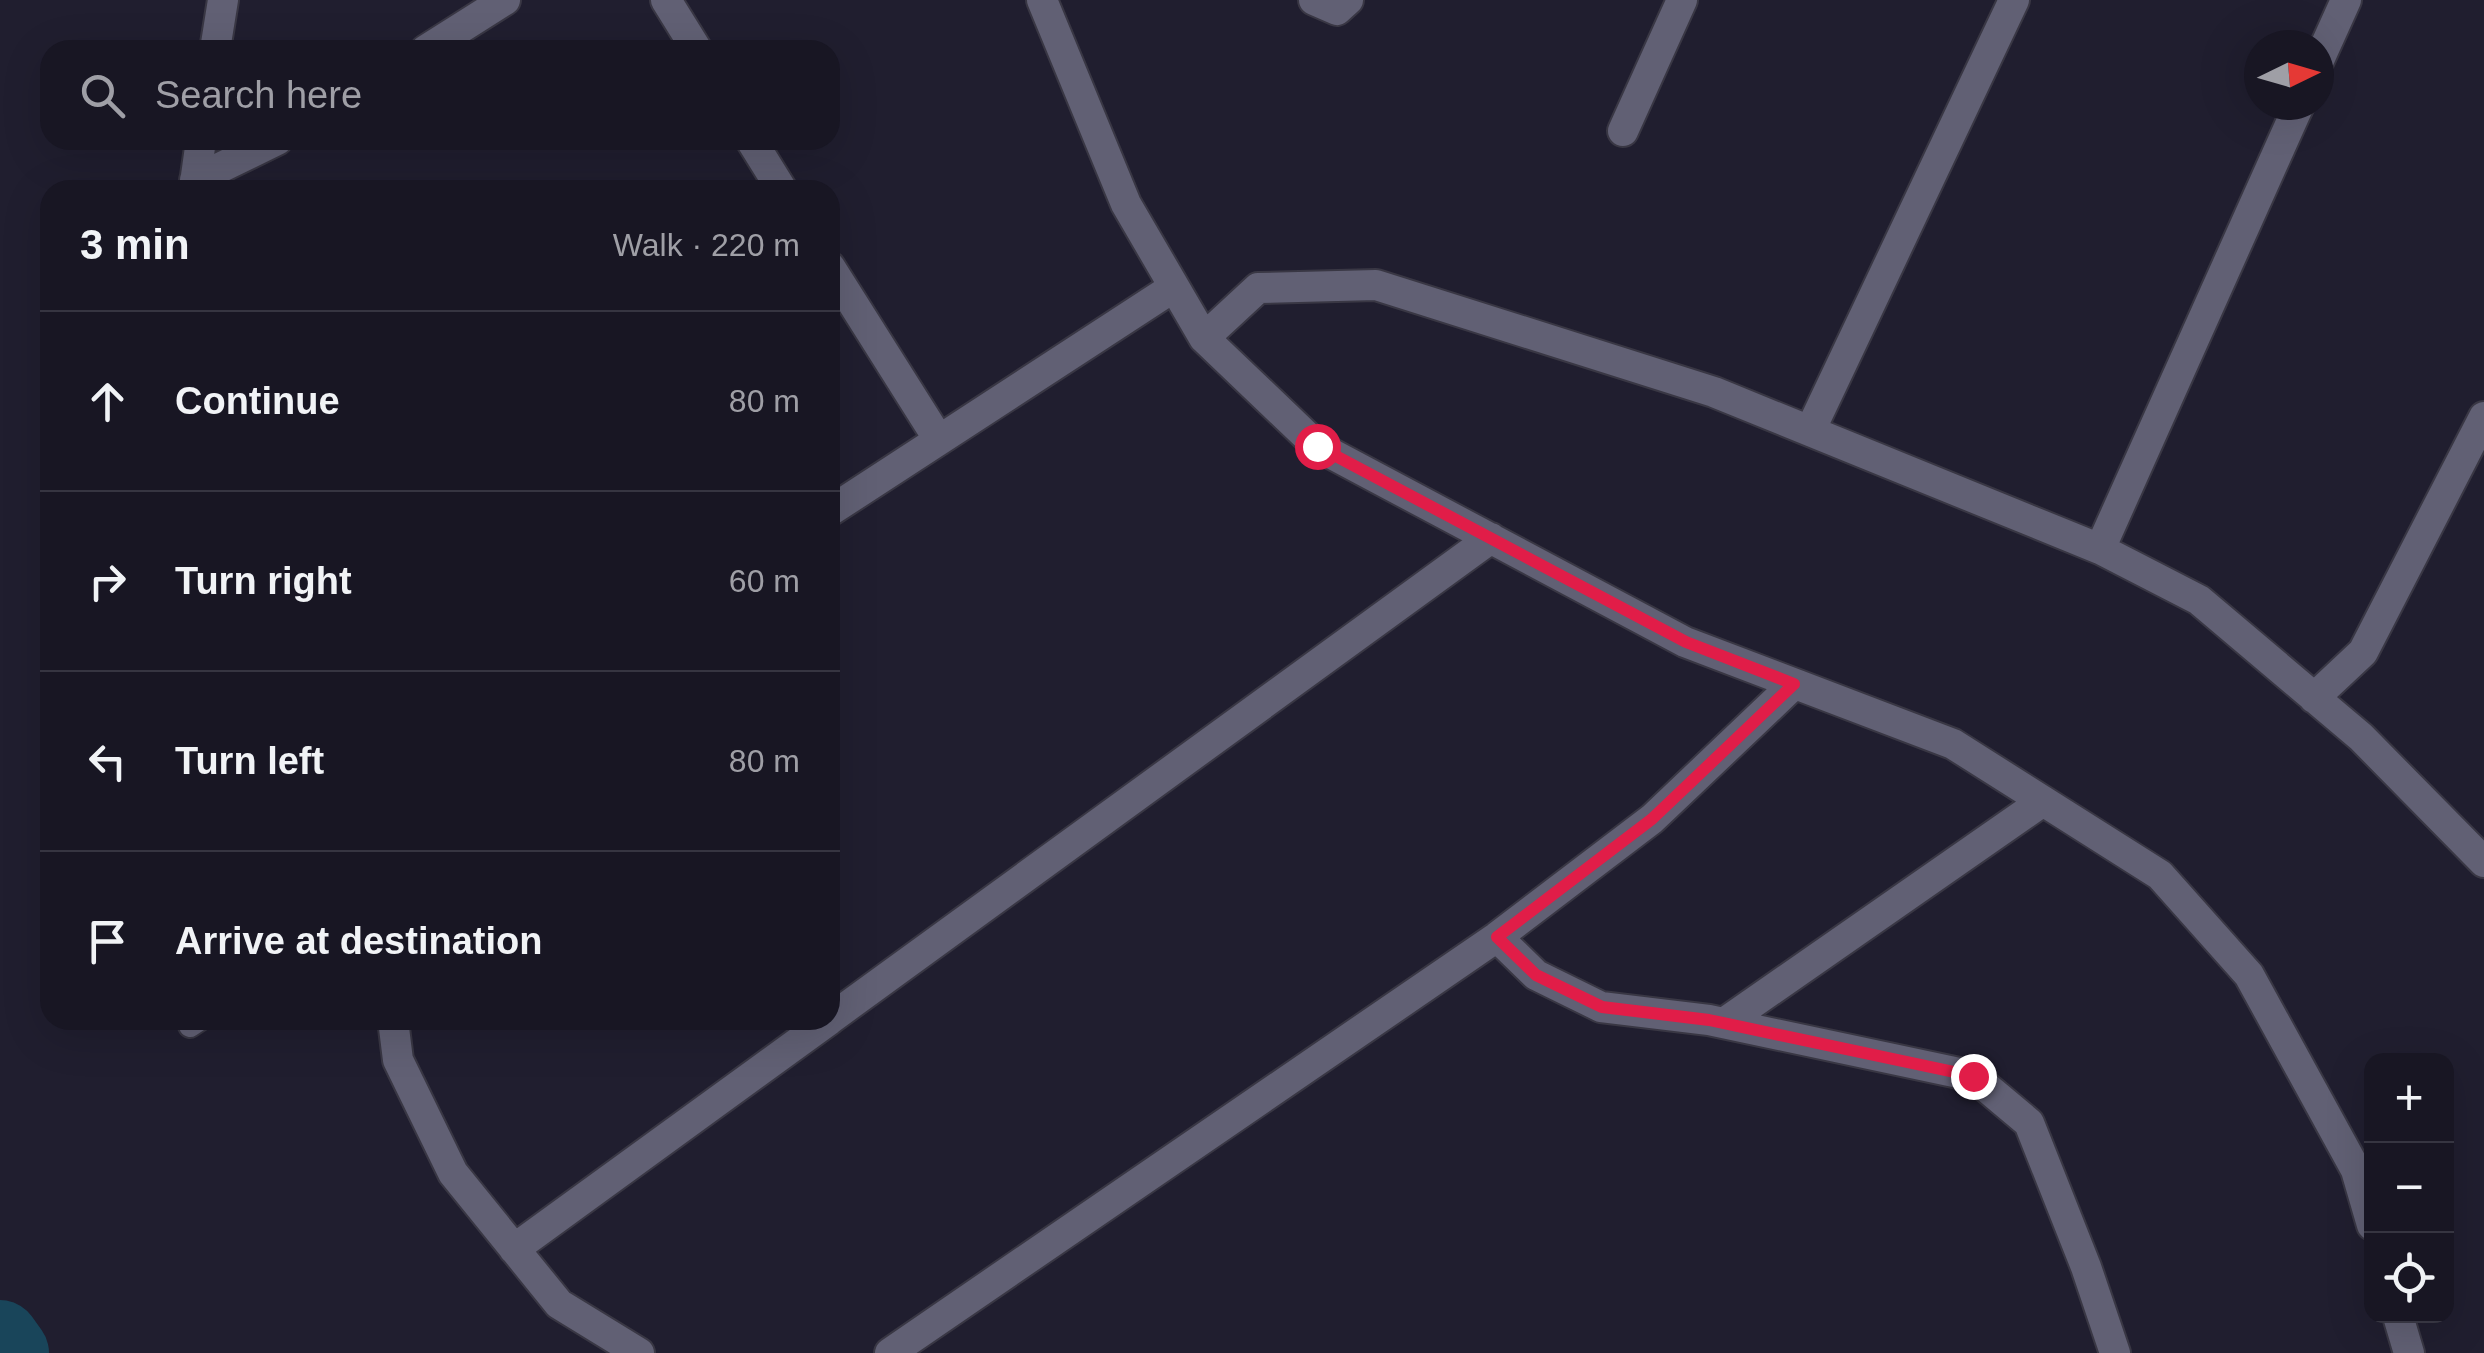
<!DOCTYPE html>
<html lang="en">
<head>
<meta charset="utf-8">
<style>
	:root { --surface:#181623; --page:#211f2b; --text:#f1f3f6; --muted:#9f9fa6; --line:#363541 }
	body { margin:0; font-family:Arial,sans-serif; background:var(--page); color:var(--text) }
	.controls { position:absolute; right:30px; bottom:30px; display:grid; overflow:hidden; border-radius:20px; box-shadow:0 10px 40px #0002 }
	.controls button { width:90px; height:90px; display:grid; place-items:center; padding:0; border:0; border-bottom:2px solid var(--line); background:var(--surface); color:var(--text); font:50px sans-serif }
	.compass { position:absolute; left:2244px; top:30px; width:90px; height:90px; border-radius:50%; background:var(--surface); box-shadow:0 10px 40px #0002; rotate:85deg }
	.stop { position:absolute; width:30px; height:30px; margin:-22px; border:8px solid #e11d48; border-radius:50%; background:#fff }
	.stop.end { background:#e11d48; border-color:#fff; box-shadow:0 2px 10px #0008 }
	.list { margin:0; padding:0; list-style:none }
	h2 { display:flex; justify-content:space-between; align-items:center; height:130px; margin:0; padding:0 40px; font-size:42px }
	h2 small { font-size:32px; font-weight:400; color:var(--muted) }
	.list li { display:grid; grid-template-columns:65px 1fr auto; gap:30px; align-items:center; box-sizing:border-box; height:180px; padding:0 40px; border-top:2px solid var(--line) }
	.list b { display:block; font-size:38px; white-space:nowrap }
	.list em { font-size:32px; font-style:normal; color:var(--muted) }
	.icon { flex:none; width:55px; height:55px; fill:none; stroke:currentColor; stroke-width:2; stroke-linecap:round; stroke-linejoin:round }
	.map { position:relative; flex:none; width:2484px; height:1353px; overflow:hidden }
	.search { position:absolute; background:var(--surface); box-shadow:0 10px 40px #0002; left:40px; top:40px; width:800px; height:110px; display:flex; align-items:center; gap:25px; box-sizing:border-box; padding:0 35px; border-radius:30px; color:var(--muted); font-size:38px }
	.panel { position:absolute; background:var(--surface); box-shadow:0 10px 40px #0002; left:40px; top:180px; width:800px; height:850px; border-radius:30px }
	.map>svg:first-child { display:block }
	.lines { fill:none; stroke-linecap:round; stroke-linejoin:round }
	.river { stroke:#19455a; stroke-width:78 }
	.service-casing { stroke:#393744; stroke-width:26 }
	.minor-casing { stroke:#393744; stroke-width:34 }
	.service { stroke:#616074; stroke-width:22 }
	.minor { stroke:#616074; stroke-width:30 }
	.route { stroke:#e11d48; stroke-width:12 }
</style>
</head>
<body>
<div class="map">
<svg width="2484" height="1353" viewBox="0 0 2484 1353">
	<rect width="100%" height="100%" fill="#201e2f"/>
	<g class="lines">
		<path class="river" d="M0 1339 10 1353"/>
		<defs>
			<path id="service" d="M190 1026 199 1020"/>
			<path id="minor" d="M666 0 697 50
				M1042 0 1126 204 1204 338 1317 446 1685 642 1953 744 2160 875 2249 975 2356 1170 2372 1225
				M1314 0 1337 10 1348 0
				M215 50 223 0
				M426 50 505 0
				M2319 60 2346 0
				M1623 131 1682 0
				M751 140 782 190
				M195 180 277 140
				M194 190 201 140
				M830 267 939 440
				M1204 338 1258 288 1376 285 1714 392 2100 549 2199 600 2361 737 2484 862
				M1810 431 2014 0
				M830 511 1174 287
				M2100 549 2299 105
				M2314 698 2363 652 2484 417
				M1497 937 1536 975 1601 1007 1709 1020 1973 1076 2029 1123 2086 1267 2115 1353
				M830 1019 1491 538
				M393 1020 398 1060 453 1173 559 1304 639 1353
				M1724 1023 2043 801
				M514 1249 829 1020
				M2398 1316 2409 1353
				M890 1353 1497 937 1652 819 1794 684"/>
		</defs>
		<use href="#service" class="service-casing"/>
		<use href="#minor" class="minor-casing"/>
		<use href="#service" class="service"/>
		<use href="#minor" class="minor"/>
	</g>
	<g class="lines">
		<path class="route" d="M1317 446 1686 642 1794 684 1652 819 1497 937 1536 975 1602 1007 1709 1020 1973 1076"/>
	</g>
</svg>
<div class="controls">
<button>+</button>
<button>−</button>
<button><svg class="icon" aria-label="locate" viewBox="0 0 24 24"><circle cx="12" cy="12" r="6"/><path d="M12 2v4M12 18v4M2 12h4M18 12h4"/></svg></button>
</div>
<svg class="compass" viewBox="-18 -18 36 36"><path d="M0-13l5 13h-10z" fill="#e53935"/><path d="M0 13l5-13h-10z" fill="#9f9fa6"/></svg>
<div class="stop" style="left:1317px;top:446px"></div>
<div class="stop end" style="left:1973px;top:1076px"></div>
<div class="search"><svg class="icon" aria-label="search" viewBox="0 0 24 24"><circle cx="10" cy="10" r="6"/><path d="M15 15l6 6"/></svg>Search here</div>
<section class="panel">
<h2>3 min<small>Walk · 220 m</small></h2>
<ul class="list">
<li><svg class="icon" aria-label="ahead" viewBox="0 0 24 24"><path d="M12 20V5M6 11l6-6 6 6"/></svg><div><b>Continue</b></div><em>80 m</em></li>
<li><svg class="icon" aria-label="right" viewBox="0 0 24 24"><path d="M7 20v-9h11M14 6l5 5-5 5"/></svg><div><b>Turn right</b></div><em>60 m</em></li>
<li><svg class="icon" aria-label="left" viewBox="0 0 24 24"><path d="M17 20v-9H6M10 6l-5 5 5 5"/></svg><div><b>Turn left</b></div><em>80 m</em></li>
<li><svg class="icon" aria-label="arrive" viewBox="0 0 24 24"><path d="M6 21V4h12l-3 4 3 4H6"/></svg><div><b>Arrive at destination</b></div></li>
</ul>
</section>
</div>
</body>
</html>
